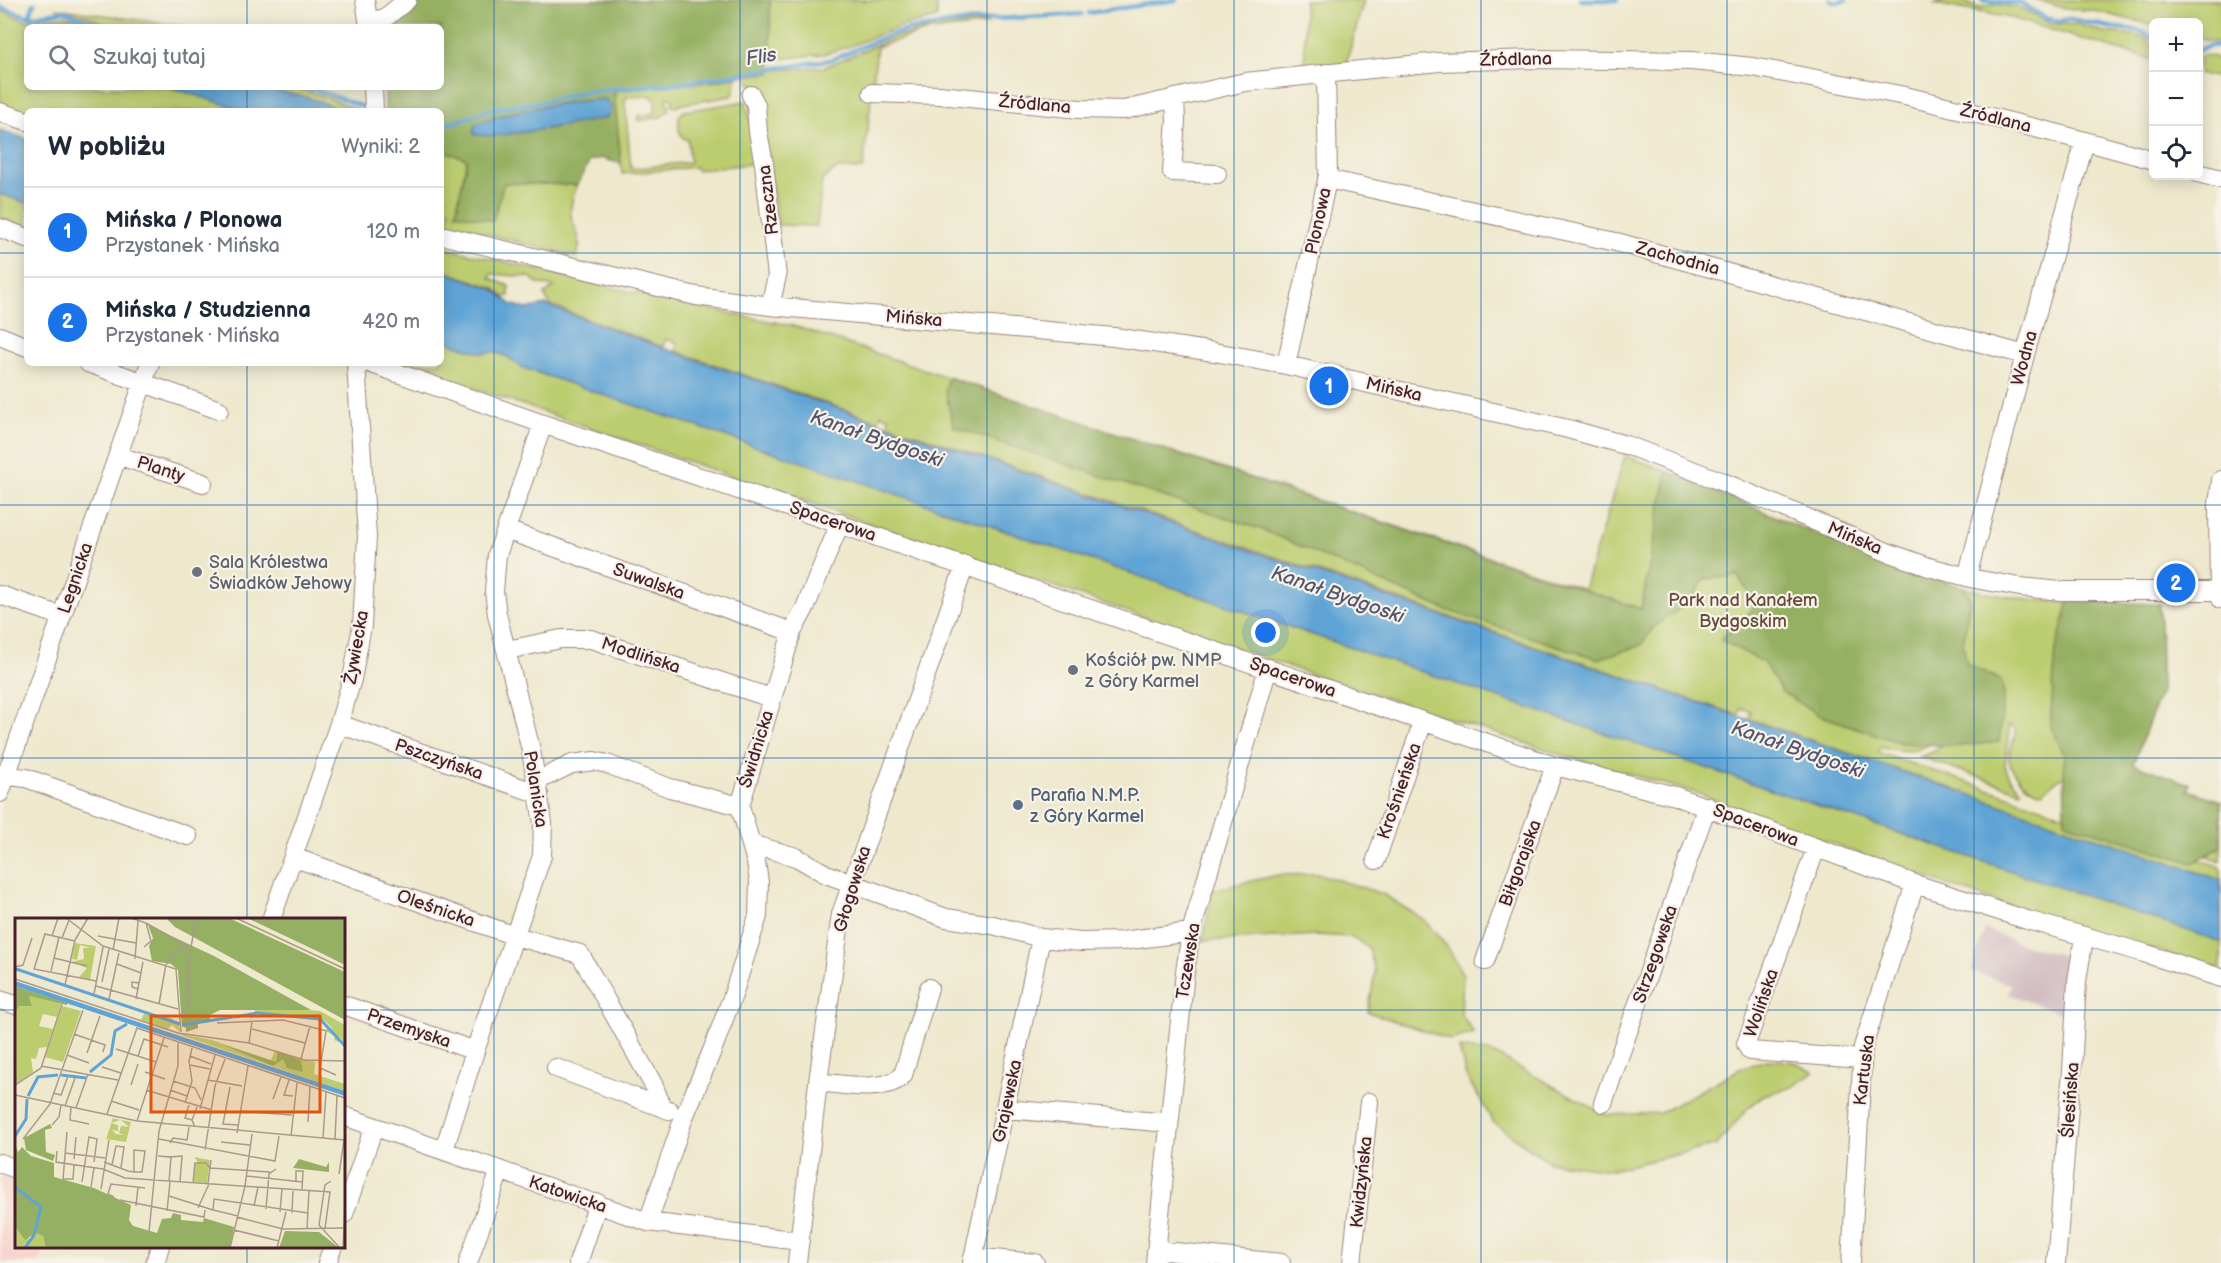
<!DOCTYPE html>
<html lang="pl">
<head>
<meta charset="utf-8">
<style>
	:root { --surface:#fff; --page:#f6f6f7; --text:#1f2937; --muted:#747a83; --line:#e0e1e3; --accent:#1a73e8 }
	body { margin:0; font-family:"Balsamiq Sans",sans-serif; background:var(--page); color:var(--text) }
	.controls { position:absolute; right:18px; top:18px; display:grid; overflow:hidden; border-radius:9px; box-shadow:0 3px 15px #0003 }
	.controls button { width:54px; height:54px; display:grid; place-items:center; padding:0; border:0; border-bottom:2px solid var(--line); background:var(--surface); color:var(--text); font:30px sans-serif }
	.you { position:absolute; left:1266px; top:633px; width:21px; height:21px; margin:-15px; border:4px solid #fff; border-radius:50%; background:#1a73e8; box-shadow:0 0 0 9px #1a73e833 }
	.badge { display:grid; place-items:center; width:39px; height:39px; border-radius:50%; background:var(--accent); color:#fff; font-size:20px; font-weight:700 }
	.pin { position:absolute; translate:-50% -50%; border:3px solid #fff; box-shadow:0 2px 6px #0006 }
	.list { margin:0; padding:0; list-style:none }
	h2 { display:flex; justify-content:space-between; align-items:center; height:78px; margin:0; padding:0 24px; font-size:26px }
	h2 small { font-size:20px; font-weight:400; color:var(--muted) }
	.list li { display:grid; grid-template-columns:39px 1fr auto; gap:18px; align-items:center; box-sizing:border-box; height:90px; padding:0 24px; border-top:2px solid var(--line) }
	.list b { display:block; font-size:22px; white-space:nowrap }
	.list p { margin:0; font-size:20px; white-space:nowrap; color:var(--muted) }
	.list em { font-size:20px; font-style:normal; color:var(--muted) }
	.icon { flex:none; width:33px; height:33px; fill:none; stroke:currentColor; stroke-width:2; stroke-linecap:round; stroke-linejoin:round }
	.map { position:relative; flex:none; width:2221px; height:1263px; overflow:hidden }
	.search { position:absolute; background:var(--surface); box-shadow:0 3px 15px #0003; left:24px; top:24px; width:420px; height:66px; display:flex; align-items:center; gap:15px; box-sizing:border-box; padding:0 21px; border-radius:9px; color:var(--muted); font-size:22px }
	.panel { position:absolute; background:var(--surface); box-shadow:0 3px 15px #0003; left:24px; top:108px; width:420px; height:258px; border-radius:9px }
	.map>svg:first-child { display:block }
	.built { fill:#f7d0cb }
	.industrial { fill:#d2bec2 }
	.green { fill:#bccd70; stroke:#83764e; stroke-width:1.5 }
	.forest { fill:#95b062; stroke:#706846; stroke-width:1.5 }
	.water { fill:#60a4d5; stroke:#556280; stroke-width:1.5 }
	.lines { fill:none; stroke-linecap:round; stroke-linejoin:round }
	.stream { stroke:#60a4d5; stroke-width:4.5 }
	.minor-casing { stroke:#9c847c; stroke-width:20 }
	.minor { stroke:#fff; stroke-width:18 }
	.grid { fill:none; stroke:#1f6fb2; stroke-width:1.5; stroke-opacity:0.55 }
	.worship-dot { fill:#6b7280; stroke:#f7f3e8; stroke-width:2 }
	.service-dot { fill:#5c6f8a; stroke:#f7f3e8; stroke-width:2 }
	.labels { text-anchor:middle; stroke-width:4.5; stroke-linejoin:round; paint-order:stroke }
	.street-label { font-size:18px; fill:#4a1f2b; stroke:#f7f3e8 }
	.worship-label { font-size:18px; fill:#5b616d; stroke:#f7f3e8; text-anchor:start }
	.park-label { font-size:18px; fill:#664a3c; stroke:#f7f3e8 }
	.service-label { font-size:18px; fill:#4e5e75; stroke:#f7f3e8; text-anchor:start }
	.water-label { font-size:20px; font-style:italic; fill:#53546f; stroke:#f7f3e8 }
	.inset-river { fill:none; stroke:#60a4d5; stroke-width:3 }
	.inset-road { fill:none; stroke:#ac988c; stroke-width:1.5 }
	.view { fill:#e0560e; fill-opacity:0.15; stroke:#e0560e; stroke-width:3 }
	.inset-edge { fill:none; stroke:#4a1f2b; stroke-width:3 }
</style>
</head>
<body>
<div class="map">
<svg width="2221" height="1263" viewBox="0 0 2221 1263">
	<rect width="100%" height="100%" fill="#f7f3e8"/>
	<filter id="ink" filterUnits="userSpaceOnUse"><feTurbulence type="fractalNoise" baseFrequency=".0167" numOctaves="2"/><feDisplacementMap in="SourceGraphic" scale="12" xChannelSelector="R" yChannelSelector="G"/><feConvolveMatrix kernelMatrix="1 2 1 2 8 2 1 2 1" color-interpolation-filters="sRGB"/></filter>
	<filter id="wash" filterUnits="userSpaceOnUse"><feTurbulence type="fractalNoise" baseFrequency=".008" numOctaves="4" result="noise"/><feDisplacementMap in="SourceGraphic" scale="24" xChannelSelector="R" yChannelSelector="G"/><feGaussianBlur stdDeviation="1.35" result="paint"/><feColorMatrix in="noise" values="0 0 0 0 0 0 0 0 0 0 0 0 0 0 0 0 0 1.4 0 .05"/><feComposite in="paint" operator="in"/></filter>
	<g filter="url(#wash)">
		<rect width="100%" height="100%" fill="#eee8cd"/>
		<path class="built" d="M0 1170 15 1175 16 1179V1246L45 1247 39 1263H0Z"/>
		<path class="industrial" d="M1985 929 2026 946 2066 956 2065 1015 2008 994 2012 985 1971 971Z"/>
		<path class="green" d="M770 0H937V18L902 26 853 45 824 54 770 60Z
			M1304 0H1364L1346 64 1305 69Z
			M1946 0H1961L1978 8 1995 4 2021 8 2051 24H2077L2104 32 2135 35 2146 39 2153 45V60L2011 18 1935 4Z
			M2035 0H2221V43L2199 39 2198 22 2149 24 2094 11 2064 8Z
			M56 8 186 27H145L129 24 107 25 89 17Z
			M0 10 26 21 63 16 76 18 98 27H27V87H292L329 98 359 111H27V117L0 108Z
			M984 22 988 24 924 32 877 47 863 169H837L822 180 817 226 778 225 757 92 755 85 748 82 747 75 770 73 771 70 825 67 895 37 932 28Z
			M2203 55C2221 56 2221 61 2221 79L2199 73V57Z
			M737 76 734 92 732 96 683 104 676 107 672 106 673 100 668 97 666 101 669 104V110L661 117 639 121 637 119 638 116 655 113V101L652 96 626 97 625 102 631 169 690 162 688 140 683 138 679 131V116L684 111 746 101 758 163 696 170V167L622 174 614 91 718 81Z
			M441 150 467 158 456 213 504 183 577 185C574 195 568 208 572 219 578 237 582 237 577 257L447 224 450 210 443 208 446 197 441 195Z
			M0 194 27 203V228L0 218Z
			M441 247 674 302 794 326 1584 589 1625 456C1745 496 1855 562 1979 591 2037 605 2100 602 2160 604L2161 690 2133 764 2190 784 2188 790 2221 801V861L2155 838 2075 773 2060 778 2042 792C2029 791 2007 769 2009 755 2011 744 2017 739 2015 727L2009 725C2014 754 1990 761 2022 790L2020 791 1920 757 1933 752 1950 738 1939 737C1919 755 1906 752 1882 747L1878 750 1879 753 2221 867V880L1749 719 1751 711 1741 708 1739 715 1678 695 887 424 890 418 881 414 878 421 675 351 678 343 666 339 663 347 550 305 544 295 554 287 537 283 530 277 491 274 490 278 509 286V296L504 297 494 288 441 270Z
			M441 340 481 353 493 352 508 357 521 367 2221 942V969L2058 922 1920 876 1700 794 1566 756 1302 671 400 363H441Z
			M1319 874 1383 894 1423 919 1449 949 1463 975 1461 1014 1474 1033 1451 1040 1368 1012 1375 973 1369 948 1352 937 1317 935 1203 941 1212 890 1278 875Z
			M1459 1048 1491 1052 1606 1115 1660 1113 1743 1067 1767 1060 1791 1061 1814 1072 1792 1087 1764 1095 1746 1110 1717 1145 1611 1170 1549 1162 1494 1123 1466 1076Z"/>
		<path class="forest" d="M399 0H770L771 73 737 76 718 81 614 91 621 164 602 158 590 161 577 185 504 183 493 221 456 213 467 159 441 150V111H385V87H441V27H387L405 11Z
			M948 377 1641 609 1667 471 1892 566 1965 588 1970 599 1963 644 1967 664 2001 680 2004 693 1999 742 1959 746 1901 743 1819 715 1782 692 1763 662 1721 640 1756 605 1738 576 1705 579 1691 600 1653 628 1641 645 1598 659 1446 610 1263 530 954 427 945 391Z
			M2069 601 2160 604 2161 690 2133 764 2190 784 2188 790 2221 801V847L2193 863 2065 822 2064 754 2050 725 2056 649Z"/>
		<path class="water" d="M169 87C227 87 289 84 342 111H246Z
			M605 99 611 107 610 113 606 118C583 122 490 141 474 134V126C500 111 573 101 605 99Z
			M0 130 27 139V203L0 194Z
			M441 270 493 289 511 304 526 309 546 305 663 348 1267 556 2221 880V942L521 367 508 357 494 352 481 353 441 340Z"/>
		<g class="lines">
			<path class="stream" d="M1581 0H1617
				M1830 0 1834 2 1846 0
				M1982 0 2023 4 2045 18 2058 21 2070 19 2114 28 2137 30 2154 39
				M0 7 29 17 64 11 105 27
				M1089 13 1176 0
				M29 17 34 4
				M129 27H135
				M2198 51C2205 46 2213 43 2221 48
				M304 87 323 92 369 109
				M441 123H452L495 108 542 102 584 92 681 83 830 60 893 34 911 29 978 20 1082 14"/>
		</g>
	</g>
	<g filter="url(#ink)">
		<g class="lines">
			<defs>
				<path id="minor" d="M365 0 369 27
					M368 22 385 18 407 0
					M373 87 374 111
					M872 93 939 95 1080 109 1124 110 1245 82 1439 62 1535 59 1692 61 1753 67 1905 96 2055 133 2154 160
					M751 95 756 105 758 132 764 164 777 276 770 306
					M1175 98 1176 121 1172 172 1217 174
					M0 112 27 121
					M2198 173 2221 179
					M1327 179 1616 242 2025 355
					M0 228 27 238
					M441 235 696 296 770 306 1114 337 1214 352 1286 365 1568 429 1629 446 1718 480 1887 552 1929 567 1975 579 2020 587 2061 591H2221
					M0 336 27 347
					M88 363 219 410
					M369 363 543 424 1555 766 1675 796 1915 884 2027 920 2144 953 2221 978
					M1286 365 1328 176 1326 73
					M119 456 203 483
					M2221 480 2218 504 2219 591 2221 599
					M506 530 792 632
					M1967 577 2025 355 2085 141
					M0 595 61 616
					M507 650 561 639H591L771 698
					M339 724 539 794
					M0 775 26 778 188 836
					M535 782 572 764 594 761 607 764 670 788 740 806
					M0 793 150 363
					M751 844 796 857 826 874 946 918 993 925 1041 938 1081 942 1122 941 1191 932
					M1816 848 1746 1044 1750 1051 1862 1059
					M293 857 515 936 580 954 653 1084 662 1107
					M1376 860 1423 721
					M271 920 339 724 352 679 362 626 367 537 356 363
					M1485 961 1555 766
					M0 1000 16 1005
					M344 1005 475 1051
					M556 1068 669 1110
					M818 1082C841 1084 886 1094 903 1075L929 988
					M1603 1103 1707 806
					M1005 1109 1169 1123
					M344 1116 648 1222 800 1241
					M444 1150 475 1051 542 856 543 823 531 750 497 614 494 591 497 555 543 424
					M0 1163 16 1169
					M344 1214 374 1127
					M648 1222 684 1117 712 1051 733 995 758 916 759 882 756 862 740 806 792 632 805 608 840 523
					M1156 1250 1281 1263
					M973 1257 1035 1263
					M155 1263 160 1246
					M327 1263 333 1246
					M468 1263 500 1170
					M578 1263 598 1203
					M797 1263 818 1082 841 914 965 565
					M972 1263 1041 938
					M1155 1263 1185 972 1191 932 1268 668
					M1352 1263 1369 1102
					M1851 1263 1863 1047 1915 884
					M2056 1263 2072 1071 2077 981 2084 937"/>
			</defs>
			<use href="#minor" class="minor-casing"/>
			<use href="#minor" class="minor"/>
		</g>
	</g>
	<path class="grid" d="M247 0V27M494 0V1263M740 0V1263M987 0V1263M1234 0V1263M1481 0V1263M1727 0V1263M1974 0V1263M247 87V111M0 253H27M441 253H2221M247 363V920M0 505H2221M0 758H2221M0 1010H16M344 1010H2221M247 1246V1263"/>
	<g class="worship-dot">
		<circle cx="197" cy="572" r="6"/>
		<circle cx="1073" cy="670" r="6"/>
	</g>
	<circle class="service-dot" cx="1018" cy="805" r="6"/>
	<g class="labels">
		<g class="street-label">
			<text transform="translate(1516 59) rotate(-1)" y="6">Źródlana</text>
			<text transform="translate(1035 104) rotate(5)" y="6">Źródlana</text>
			<text transform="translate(1996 118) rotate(14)" y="6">Źródlana</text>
			<text transform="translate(768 200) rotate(-97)" y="6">Rzeczna</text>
			<text transform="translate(1318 221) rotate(-78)" y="6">Plonowa</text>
			<text transform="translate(1678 258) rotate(15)" y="6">Zachodnia</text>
			<text transform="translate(914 318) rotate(5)" y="6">Mińska</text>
			<text transform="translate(2024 358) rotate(-75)" y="6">Wodna</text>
			<text transform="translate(1394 389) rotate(13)" y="6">Mińska</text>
			<text transform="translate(161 469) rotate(18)" y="6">Planty</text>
			<text transform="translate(833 521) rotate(19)" y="6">Spacerowa</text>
			<text transform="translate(1855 538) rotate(23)" y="6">Mińska</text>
			<text transform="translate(75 578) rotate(-71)" y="6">Legnicka</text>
			<text transform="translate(649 581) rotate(20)" y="6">Suwalska</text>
			<text transform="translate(356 647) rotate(-80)" y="6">Żywiecka</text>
			<text transform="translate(641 655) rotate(18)" y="6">Modlińska</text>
			<text transform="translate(1293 677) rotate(19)" y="6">Spacerowa</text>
			<text transform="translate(756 749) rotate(-73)" y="6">Świdnicka</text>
			<text transform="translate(439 759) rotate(19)" y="6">Pszczyńska</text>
			<text transform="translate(536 789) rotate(81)" y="6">Polanicka</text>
			<text transform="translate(1399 791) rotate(-71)" y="6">Krośnieńska</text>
			<text transform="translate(1756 825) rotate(21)" y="6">Spacerowa</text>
			<text transform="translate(1520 863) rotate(-70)" y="6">Biłgorajska</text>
			<text transform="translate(852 889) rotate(-73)" y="6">Głogowska</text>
			<text transform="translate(436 908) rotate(19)" y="6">Oleśnicka</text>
			<text transform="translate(1655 954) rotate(-71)" y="6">Strzegowska</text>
			<text transform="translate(1188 961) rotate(-81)" y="6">Tczewska</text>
			<text transform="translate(1761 1003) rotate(-71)" y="6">Wolińska</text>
			<text transform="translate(409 1028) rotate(19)" y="6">Przemyska</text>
			<text transform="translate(1864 1070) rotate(-83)" y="6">Kartuska</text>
			<text transform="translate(2070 1100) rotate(-86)" y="6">Ślesińska</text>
			<text transform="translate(1007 1101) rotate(-78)" y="6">Grajewska</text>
			<text transform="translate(1361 1182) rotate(-84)" y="6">Kwidzyńska</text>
			<text transform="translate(568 1194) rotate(19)" y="6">Katowicka</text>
		</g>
		<g class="worship-label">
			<text x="209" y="568">Sala Królestwa<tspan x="209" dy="21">Świadków Jehowy</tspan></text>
			<text x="1085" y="666">Kościół pw. NMP<tspan x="1085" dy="21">z Góry Karmel</tspan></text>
		</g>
		<g class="park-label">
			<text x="1743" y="606">Park nad Kanałem<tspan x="1743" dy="21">Bydgoskim</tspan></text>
		</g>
		<g class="service-label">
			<text x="1030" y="801">Parafia N.M.P.<tspan x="1030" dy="21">z Góry Karmel</tspan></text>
		</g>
		<g class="water-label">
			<text transform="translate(761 56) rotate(-9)" y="7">Flis</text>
			<text transform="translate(877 438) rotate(19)" y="7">Kanał Bydgoski</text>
			<text transform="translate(1338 594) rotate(19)" y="7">Kanał Bydgoski</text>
			<text transform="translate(1798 749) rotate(19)" y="7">Kanał Bydgoski</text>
		</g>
	</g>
	<g transform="translate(15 918)">
		<rect width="330" height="330" fill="#eee8cd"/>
		<path d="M60 25 81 28 75 62 64 59 72 50 56 44 69 41 68 30H75L65 27 62 42 57 41ZM14 78 46 85 42 99 28 96 24 108 38 111 32 129 24 130 21 141 16 140 18 154 0 166V95L4 88H17ZM47 88 66 93 48 144 30 139ZM256 89 305 93 330 107V127L324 117 327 125 319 122 320 118 311 113 313 109 318 111 310 103 302 100 288 97 310 105 285 97 242 95 235 103 241 90ZM129 96 156 100 164 106 165 114 157 107 153 111 126 102ZM160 115 197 122 256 142 260 132 300 144 299 156 330 166V173ZM98 200 105 202 96 205 103 207V213L97 212 101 216 109 217 104 215 106 208 114 209 106 202 116 204 111 224 91 221ZM179 239 195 242 192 265 178 264 179 247 183 244ZM0 308 15 321 21 315 28 318 31 330H0Z" fill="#bccd70"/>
		<path d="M151 0H214L330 54V102L160 9ZM232 0H330V47L304 34ZM133 7 199 38 296 92H205L195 97V103L183 105V110L171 114V110L167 108 163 52 156 46 137 43 134 28 138 20ZM0 68 52 85V87L14 78 17 88H4L0 95ZM208 127 261 144 263 133 286 143 288 154 272 150 268 141 258 148ZM35 206 37 210 30 212 31 234 40 237 38 243 11 232 9 220ZM0 226 3 234 7 229 16 238 39 245V259L79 270 116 287 114 302 118 308 142 315 147 301 156 300 158 295 166 297V302L188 304 189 300 219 309 215 330H31L28 318 21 315 10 322 0 308ZM284 241 311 249 314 244V254L278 250ZM270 313 304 314 324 330H264Z" fill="#95b062"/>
		<path d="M0 63 330 173V178L0 68Z" fill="#60a4d5"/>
		<path class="inset-river" d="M1 51 165 106M219 99 242 95 305 101 330 128M167 107 218 99M75 154 96 137 100 113 112 106M46 157 71 160M13 178 23 159 43 157M0 218 11 201 12 181M0 269 26 289 19 317 10 330"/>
		<path class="inset-road" d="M51 0 88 28 161 51 166 114M116 0 131 5 136 23 129 29M221 0 330 51M131 5 172 28M37 18 43 0M83 18 121 25M47 20 54 2M60 23 30 16 19 51 81 63M98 32 104 0M39 40 72 48M120 41 123 3M102 46 126 55M152 46 159 36 172 28M0 49 8 47 17 20M36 53 44 19M0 61 163 115 234 125 288 142 330 143M87 64 94 31M50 67 60 22 73 0M81 68 163 91M123 71 117 69V64L124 65M79 76 88 29M94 81 104 35M121 81 128 44M144 86 151 46M164 99 174 86 173 47 181 0M202 105 268 102 312 113M237 111 290 125M311 113 305 150 321 157M59 116 90 127 88 134M234 125 237 103M101 131 141 144M72 135 85 98M52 137 74 145M123 138 129 121 153 129M175 138 196 146M286 141 295 108M175 147 195 151M26 148 103 162M87 149 106 155M130 154 150 161M193 162 227 168M274 162 269 177 278 178M158 163 180 170 186 182M0 167 26 150 47 86M116 167 123 146M215 169 208 206 223 207M131 172 197 192M155 172 172 178M38 175 46 177 53 158M0 177 122 203 330 222M258 181 266 159M96 183 124 192M170 185 177 163 174 143 177 130M174 187 170 200 177 202M50 188 60 160M56 189 55 202 74 206M61 190 73 156M185 191 200 137M224 193 277 197M92 196 122 110 330 180M122 203 149 120M293 204 295 169M37 207 44 199 46 187M180 209 177 202 182 189M52 214 48 261H58L59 247M222 215 233 148M276 218 282 165M308 220 311 174M8 221 35 186 68 92M144 221 260 243 264 218M320 221 322 178M206 224 235 227M155 225 158 220 172 222 174 209M190 232 200 168 210 141M42 233 41 244 88 251 110 260 315 274 310 310M50 235 90 240M143 238 156 239 154 264M153 239 167 238 165 264M59 241 61 219M89 244 113 253 119 254H127L130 233 119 232V254M97 247 101 228 109 229 106 250M324 256 329 222M231 258 287 264M316 263 310 267 304 307 325 330M67 264 74 219 82 221 79 244M281 264V253H288L287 272M178 265 180 245H191L195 250 196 242M193 266 195 250 255 254M76 269 79 250M86 271 94 222M154 278 198 292M99 279 93 276 96 266 130 270M105 282 189 299 190 292M121 288 123 269M239 288 243 269M183 290 194 266M251 291 254 256 261 251M152 293 155 264M265 294 267 271M277 295 278 271M223 298 198 292 199 281 293 295M222 299 268 311 328 310M292 311 294 272M219 312 264 323M134 314 144 213 163 148V125M215 330 230 268 237 216M262 330 271 294M328 330 330 288"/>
		<path class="view" d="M136 98H305V194H136Z"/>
		<rect width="330" height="330" class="inset-edge"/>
	</g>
</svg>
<div class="controls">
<button>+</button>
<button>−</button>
<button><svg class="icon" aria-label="locate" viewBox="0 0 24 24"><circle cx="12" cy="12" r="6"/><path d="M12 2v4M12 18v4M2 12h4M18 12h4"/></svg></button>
</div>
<div class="you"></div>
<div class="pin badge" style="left:1329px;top:386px">1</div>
<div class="pin badge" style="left:2176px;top:583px">2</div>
<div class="search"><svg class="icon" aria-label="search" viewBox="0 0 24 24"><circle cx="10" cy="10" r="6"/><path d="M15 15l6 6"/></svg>Szukaj tutaj</div>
<section class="panel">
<h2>W pobliżu<small>Wyniki: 2</small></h2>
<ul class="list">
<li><span class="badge">1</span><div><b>Mińska / Plonowa</b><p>Przystanek · Mińska</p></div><em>120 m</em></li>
<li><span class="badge">2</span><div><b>Mińska / Studzienna</b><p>Przystanek · Mińska</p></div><em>420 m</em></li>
</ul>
</section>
</div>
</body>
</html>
